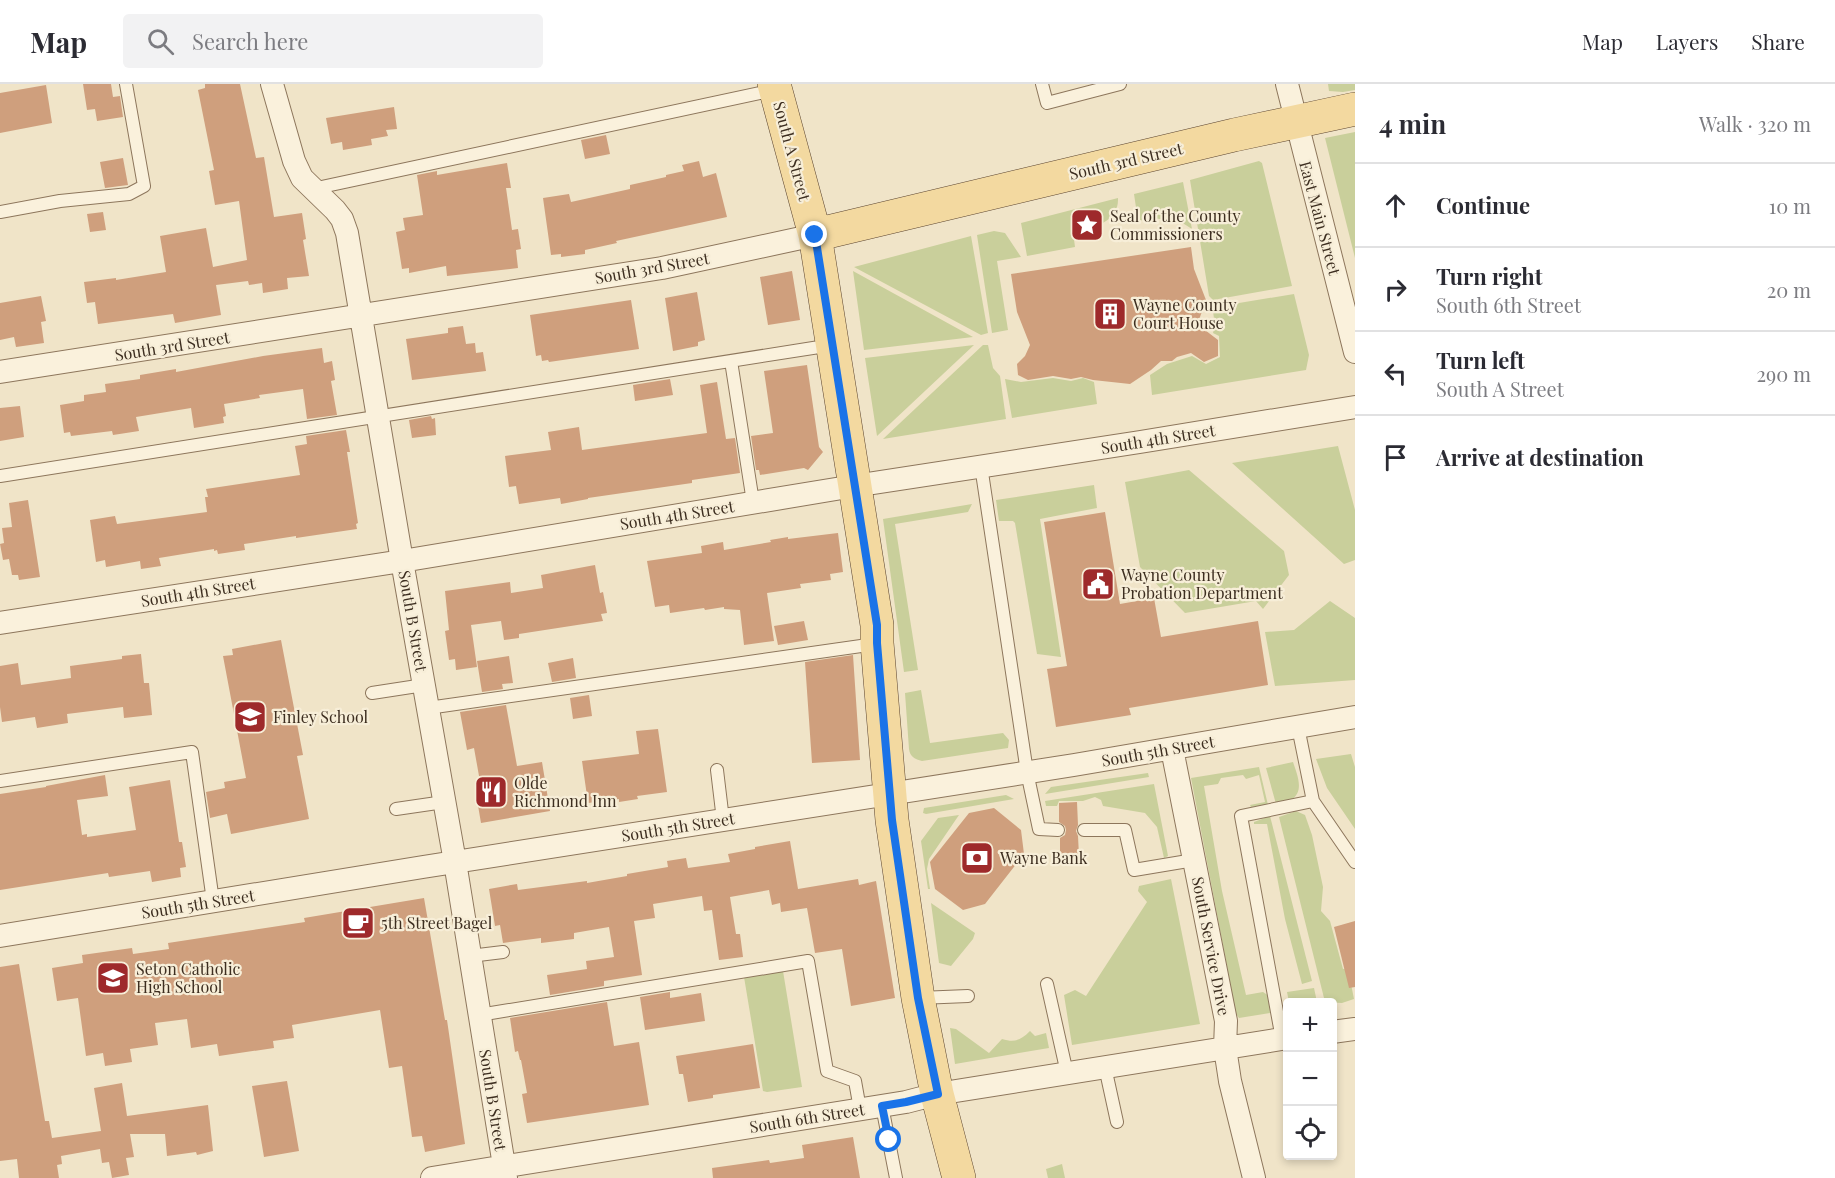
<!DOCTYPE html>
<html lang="en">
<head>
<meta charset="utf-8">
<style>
	:root { --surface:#fff; --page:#f2f2f3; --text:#2b2b33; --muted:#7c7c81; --line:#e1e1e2 }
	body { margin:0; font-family:"Playfair Display",serif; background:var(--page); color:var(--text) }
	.controls { position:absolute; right:18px; bottom:18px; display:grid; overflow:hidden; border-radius:6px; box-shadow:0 3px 9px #0003 }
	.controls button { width:54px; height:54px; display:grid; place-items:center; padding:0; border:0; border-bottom:2px solid var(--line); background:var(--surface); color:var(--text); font:30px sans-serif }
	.stop { position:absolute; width:18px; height:18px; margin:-14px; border:4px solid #1a73e8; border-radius:50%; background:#fff }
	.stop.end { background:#1a73e8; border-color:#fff; box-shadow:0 2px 6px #0008 }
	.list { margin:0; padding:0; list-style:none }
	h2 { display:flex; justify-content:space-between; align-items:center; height:78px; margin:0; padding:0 24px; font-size:26px }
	h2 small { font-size:20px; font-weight:400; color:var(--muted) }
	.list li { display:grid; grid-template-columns:39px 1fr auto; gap:18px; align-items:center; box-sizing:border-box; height:84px; padding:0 24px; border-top:2px solid var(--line) }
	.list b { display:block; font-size:22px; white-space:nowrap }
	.list p { margin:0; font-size:20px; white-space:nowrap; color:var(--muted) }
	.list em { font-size:20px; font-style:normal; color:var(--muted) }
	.icon { flex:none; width:33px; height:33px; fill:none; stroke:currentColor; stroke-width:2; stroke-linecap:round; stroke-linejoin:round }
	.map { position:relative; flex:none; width:1355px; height:1094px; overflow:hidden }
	header { display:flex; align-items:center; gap:36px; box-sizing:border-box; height:84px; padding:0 30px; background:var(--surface); border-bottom:2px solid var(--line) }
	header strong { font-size:28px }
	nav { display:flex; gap:33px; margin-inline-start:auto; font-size:21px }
	.search { width:420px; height:54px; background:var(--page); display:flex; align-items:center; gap:15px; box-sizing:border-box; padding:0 21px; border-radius:6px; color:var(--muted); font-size:22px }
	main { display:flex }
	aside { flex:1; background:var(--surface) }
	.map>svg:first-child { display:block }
	.green { fill:#c9cf9b }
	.building { fill:#cf9f7d }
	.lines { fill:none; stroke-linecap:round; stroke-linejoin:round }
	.lane-casing { stroke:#8d765c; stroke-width:14 }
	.street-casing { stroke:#8d765c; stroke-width:24 }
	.primary-casing { stroke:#5b4430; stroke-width:34 }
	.lane { stroke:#faf1dc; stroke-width:12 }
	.street { stroke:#faf1dc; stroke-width:22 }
	.primary { stroke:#f3d9a0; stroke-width:33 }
	.route { stroke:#1a73e8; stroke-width:8 }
	.labels { text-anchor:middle; stroke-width:4.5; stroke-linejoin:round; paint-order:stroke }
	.street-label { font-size:16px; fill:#3d2e20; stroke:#f7eed8 }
	.poi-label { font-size:16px; fill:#3d2e20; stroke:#f7eed8; text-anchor:start }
</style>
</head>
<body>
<header>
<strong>Map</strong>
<div class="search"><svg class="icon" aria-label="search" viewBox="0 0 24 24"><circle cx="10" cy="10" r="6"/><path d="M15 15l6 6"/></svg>Search here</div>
<nav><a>Map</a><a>Layers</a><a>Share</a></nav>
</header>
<main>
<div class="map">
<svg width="1355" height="1094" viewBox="0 0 1355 1094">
	<rect width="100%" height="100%" fill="#f0e4c8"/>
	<path class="green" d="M1328 0H1355V6L1343 8 1329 7Z
		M1355 48V174L1325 54Z
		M1259 77 1262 79 1292 202 1213 216 1209 212 1190 96Z
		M1183 98 1192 145 1181 138 1153 134 1138 137 1134 110Z
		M1118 114C1119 139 1093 143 1073 148L1075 163 1027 172 1021 139Z
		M994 147 1005 149 1021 173 997 177 1008 246 992 249 977 151Z
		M971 152 988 249 981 251 854 183Z
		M853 187 973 253 864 266Z
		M1294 210 1309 271 1306 286 1152 311 1150 291 1167 280 1192 272 1206 280 1220 273 1219 252 1213 249 1215 242 1213 227 1215 223Z
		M974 261 877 352 865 274Z
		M983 261H988L993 284 1000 292 1006 335 883 355Z
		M1053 294 1071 297 1083 294 1094 298 1097 320 1012 334 1005 295 1021 298Z
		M1338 362 1355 426V476L1344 480 1232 379Z
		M1189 386 1284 467 1289 491 1263 525 1256 517 1185 529 1140 483 1125 398Z
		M1094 401 1097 424 1040 435 1061 573 1037 570 1015 439 1013 437H999L996 416Z
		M972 420 968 428 895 440 918 586 904 588 883 435Z
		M1330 517 1355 534V596L1275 602 1265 548 1294 546Z
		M921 606 930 659 1003 649 1009 656 1008 664 922 677C915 675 910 673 909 665L905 609Z
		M1351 670 1355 683V745L1327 704 1316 675Z
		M1293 678C1297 690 1305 708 1291 716 1288 718 1281 719 1276 720L1266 684Z
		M1259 683 1268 721 1251 723 1250 721 1265 718 1259 691 1246 695 1243 691 1221 694 1218 700 1204 702 1222 807 1246 911 1263 908 1269 912 1270 929 1239 934 1236 930 1191 694Z
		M1148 689 1149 693 1045 710 1051 703Z
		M1154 700 1168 772 1164 774 1157 743 1145 729 1103 722 1101 716 1095 713 1083 717H1059L1057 722H1046L1045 717Z
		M1006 711 1014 715 926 730 923 729 924 724Z
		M1296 727 1305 731 1312 751 1323 803 1321 827 1330 837 1343 885 1355 883 1351 900 1354 915 1342 919 1325 918 1279 733Z
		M959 731 929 775 927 785 930 805H928L921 757 938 734Z
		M1270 732 1312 897 1302 900 1285 835 1267 740H1254V738Z
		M1171 795 1200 940 1072 961 1064 911 1075 906 1086 912 1147 818 1138 807 1139 802Z
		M931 819 975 849 973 855 951 882 939 879Z
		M783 887 802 1003 767 1008 763 1007 744 893Z
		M1314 904 1317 918H1289L1287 908Z
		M950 944 956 945 989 969 1002 955C1015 959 1021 956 1030 947L1035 952 1046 949 1049 964 955 980Z
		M1062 1080 1065 1094H1048L1046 1085Z"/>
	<path class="building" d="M83 0H111L113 13 120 12 123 33 97 37 95 25 87 26Z
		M205 0H240L256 74 264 73 274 133 302 129 306 155 303 156 309 192 287 194 288 205 263 209 262 199 249 201 248 197 216 201 221 231 175 239 173 230 98 240 95 218 87 219 84 198 116 194V196L166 188 160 152 206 144 213 183 247 176 239 117 215 121 209 87 214 86 198 6 205 4Z
		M46 1 52 39 0 49V9Z
		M394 23 397 45 386 46 388 52 371 55 372 61 343 66 342 58 331 60 326 34Z
		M606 51 610 70 585 75 581 56Z
		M123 74 128 101 105 104 100 78Z
		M699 77 703 93 716 89 727 133 616 157 617 159 585 166V170L561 173V170L551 171 543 114 569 110 571 118 630 105V101L666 93V91L684 87 682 81Z
		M507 79 511 104H506L512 146 518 145 521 165 516 166 518 184 447 192 446 182 409 189V184L402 185 396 148 405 146 403 134 423 131 417 91 437 87V91Z
		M103 128 106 146 90 148 87 130Z
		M1191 163 1194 185 1206 216 1200 233 1201 243 1218 256V272L1204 278 1191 269 1177 273 1172 277H1161L1151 286 1130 300 1093 296 1081 293 1071 295 1053 292 1028 296 1018 291 1017 280 1025 272 1030 261 1017 228 1011 190Z
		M792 187 800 236 768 241 760 193Z
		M697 208 705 256 698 258V262L673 267 665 214Z
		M41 212 46 237 41 238 44 259 16 263 14 253 0 256V219Z
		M631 216 639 265 549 278 548 276 542 277 541 271 536 272 530 231Z
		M463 242 466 260 475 259 476 269 483 268 486 287 412 296 406 255 448 249V244Z
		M322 264 324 279 332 277 335 296 331 297 337 331 307 335 303 305 259 311 260 314 224 320 226 332 223 333 224 339 194 344 191 324 136 333 139 347 113 351 112 347 71 352 70 348 64 349 60 321 84 317V311L106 308 105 300 140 295V291L176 285V288L263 272Z
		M807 281 819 363 823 368 808 386 804 384 760 391 759 386H756L751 352 773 349 764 287Z
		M670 295 673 311 635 317 633 301Z
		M717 298 726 355 735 354 740 389 692 396V399L588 414V415L561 420 560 414 519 420 516 402 509 403 505 372 551 366 548 348 579 343 582 366 707 349 700 301Z
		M20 322 24 353 0 357V324Z
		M431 332 432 335 435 334 436 351 412 354 409 336Z
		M346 346 350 368H347L358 439 356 440 357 445 296 454V452L244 460 245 466 218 470 217 466 214 467V465L159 474 161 482 141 485 140 477 106 483 105 476 96 478 90 436 115 432 117 440 207 428 205 413H208L206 405 300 391 295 362 307 360 306 352Z
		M28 416 40 493 19 496 18 491H12L9 475 3 476 0 460 4 459 2 444 12 443 9 419Z
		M1105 428 1120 520 1154 514 1161 553 1258 537 1268 601 1129 624 1131 631 1056 643 1047 585 1067 582 1044 438Z
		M838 449 843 488 830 490 831 496 800 500 801 504 767 509 774 557 744 561 740 526 724 525V523L705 526 704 524 670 529 669 521 655 523 647 477 702 469 701 462 723 458 724 466 771 458 770 456 788 453V455Z
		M595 481 600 509 603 508 607 529 601 530 603 537 519 550V554L504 556 501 537 471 541 477 583 456 586 455 575 449 576 445 547 449 546 445 507 510 498 511 509 543 504 541 491Z
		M804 537 808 556 778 561 774 542Z
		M281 556 303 671 297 672 309 735 231 750 227 730 210 734 206 708 225 704 224 698 246 694 223 572 233 571 232 565Z
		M141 570 144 599H149L152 631 124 634 123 623 67 630 68 639 37 644 35 633 2 638 0 623V582L18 579 21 601 71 594 70 582 122 575V572Z
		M853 571 860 676 812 679 805 578Z
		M509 572 513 599 502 600 503 605 482 608 477 577Z
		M573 574 576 594 552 598 548 579Z
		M589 611 592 632 573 635 570 614Z
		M506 621 517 682 542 678 550 727 481 739 475 704 481 703 474 664 467 666 460 628Z
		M658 645 667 708 637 712 638 715 619 718V715L588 719 582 677 639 670 636 647Z
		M105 691 108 712 77 716 82 751 87 750V753L136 746 129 703 170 696 179 758H182L186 783 180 784 181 793 152 798 150 787 109 793 108 789 0 806V710L46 703V702Z
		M1077 718 1078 741 1076 747 1078 752 1079 772 1060 773V754L1065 751 1066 746 1065 742 1059 738V719Z
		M994 724 1021 746 1024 770 985 820 963 826 935 805 930 778 969 729Z
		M790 757 798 805 858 795 859 801 876 797 895 914 851 922 842 865 815 869 807 824 781 828 780 819 772 821 769 806 730 813 736 850H740L743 873 719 876 712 826 704 827 702 812 653 820 655 834 634 837 642 891 604 897V902L550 911 547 891 587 885 586 877 614 873 609 843 574 849V855L541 859V854L503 859 500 841 495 842 489 805 517 800 518 806 587 797V799L627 792V790L668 783 667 777 686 774 688 784 730 778 728 770 755 765V763Z
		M424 814 445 936H447L465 1060 425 1068 422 1052 412 1053 402 982 389 984 380 926 292 941 294 954 273 957 274 964 219 972 217 960 191 964 187 935 155 939 158 961 130 965 132 978 105 982 103 969 86 972 78 914 57 917 52 884 83 879 82 871 132 864 133 870 169 865 168 859 305 838 304 834Z
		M1355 837V903L1349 904 1334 843Z
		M19 880 45 1037H49L52 1054 101 1047 94 1004 122 999 127 1032 208 1021 213 1067 197 1071 196 1068 167 1072 165 1050H130L134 1073 126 1074 129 1091 112 1094 109 1078 102 1079 100 1065 61 1072 62 1080 57 1081 59 1094H19L17 1075 0 1077V883Z
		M670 908V914L701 909 705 937 645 946 640 913Z
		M607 918 614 962 639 958 649 1021 527 1039 522 1010 527 1009 521 976H520L518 967 515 968 510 934Z
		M753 960 760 1004 713 1011V1014L688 1018 683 990H679L676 972Z
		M287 997 299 1067 264 1073 252 1002Z
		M853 1053 860 1094H713L712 1084 769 1076 770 1079 804 1074 802 1061Z"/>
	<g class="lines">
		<defs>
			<path id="lane" d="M1042 0 1047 19 1120 0
				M312 105 774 6
				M0 128 60 117 129 110 144 102 126 0
				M731 277 753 418
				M981 382 1027 688 1039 745 1058 746
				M0 392 832 261
				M372 609 424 601
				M428 624 875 560
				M717 686 723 736
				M0 697 192 668 213 817
				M1313 717 1355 778
				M396 725 444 718
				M1084 746H1125L1134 786 1194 776
				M470 872 503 868
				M1047 900 1067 989
				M919 914 968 912
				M479 931 808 877 827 987 855 997 860 1025
				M1282 955 1241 732 1313 717 1298 643
				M1105 983 1117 1038
				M882 1022 896 1094"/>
			<path id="street" d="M272 0 294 77 302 94 335 126 342 135 347 149 402 477 455 778 506 1094
				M1287 0 1355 268
				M0 288 662 184 815 151
				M0 539 402 477 854 402 1140 358 1355 323
				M1172 665 1226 937 1225 964 1230 997 1254 1094
				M0 852 423 783 1074 681 1355 633
				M1332 948 1355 945
				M432 1094 906 1018 937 1010 1288 954"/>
			<path id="primary" d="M774 0 815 151 877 541V559L892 736 918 914 937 1010 959 1094
				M815 151 1234 51 1355 25"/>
		</defs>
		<use href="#lane" class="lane-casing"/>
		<use href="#street" class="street-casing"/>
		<use href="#primary" class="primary-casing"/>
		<use href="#lane" class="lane"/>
		<use href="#street" class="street"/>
		<use href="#primary" class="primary"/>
	</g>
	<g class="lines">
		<path class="route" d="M815 151 877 541V559L892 736 918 914 938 1010 906 1018 882 1022 889 1056"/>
	</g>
	<defs>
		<symbol id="sight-square" viewBox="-11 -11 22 22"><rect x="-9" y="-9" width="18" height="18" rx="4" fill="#9e2a2b" stroke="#f7eed8"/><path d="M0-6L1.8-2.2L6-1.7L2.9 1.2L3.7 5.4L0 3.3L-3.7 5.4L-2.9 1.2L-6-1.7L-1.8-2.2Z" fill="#fff"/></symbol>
		<symbol id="building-square" viewBox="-11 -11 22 22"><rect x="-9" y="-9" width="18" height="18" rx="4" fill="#9e2a2b" stroke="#f7eed8"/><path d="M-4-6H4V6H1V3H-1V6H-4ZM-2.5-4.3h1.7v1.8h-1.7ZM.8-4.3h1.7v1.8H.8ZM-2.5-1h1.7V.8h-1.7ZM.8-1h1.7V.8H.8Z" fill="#fff"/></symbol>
		<symbol id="civic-square" viewBox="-11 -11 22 22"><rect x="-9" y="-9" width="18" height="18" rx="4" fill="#9e2a2b" stroke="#f7eed8"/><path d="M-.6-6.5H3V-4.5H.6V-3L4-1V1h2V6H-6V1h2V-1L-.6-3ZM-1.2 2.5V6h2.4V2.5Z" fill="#fff"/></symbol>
		<symbol id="school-square" viewBox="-11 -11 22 22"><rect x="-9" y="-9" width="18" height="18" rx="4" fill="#9e2a2b" stroke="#f7eed8"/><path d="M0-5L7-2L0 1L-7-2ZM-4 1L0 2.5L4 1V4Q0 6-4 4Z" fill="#fff"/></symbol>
		<symbol id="restaurant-square" viewBox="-11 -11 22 22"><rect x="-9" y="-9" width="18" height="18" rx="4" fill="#9e2a2b" stroke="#f7eed8"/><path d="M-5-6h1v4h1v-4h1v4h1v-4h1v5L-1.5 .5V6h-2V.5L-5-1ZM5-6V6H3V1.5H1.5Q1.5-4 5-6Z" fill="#fff"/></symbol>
		<symbol id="bank-square" viewBox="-11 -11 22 22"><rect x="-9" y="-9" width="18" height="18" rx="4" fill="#9e2a2b" stroke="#f7eed8"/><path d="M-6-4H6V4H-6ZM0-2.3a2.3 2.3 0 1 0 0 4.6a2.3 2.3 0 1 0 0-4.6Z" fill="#fff"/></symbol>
		<symbol id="cafe-square" viewBox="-11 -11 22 22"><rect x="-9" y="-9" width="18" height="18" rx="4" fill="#9e2a2b" stroke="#f7eed8"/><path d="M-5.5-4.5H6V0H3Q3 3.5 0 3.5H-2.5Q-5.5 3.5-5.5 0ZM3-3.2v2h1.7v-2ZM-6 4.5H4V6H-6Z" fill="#fff"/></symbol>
	</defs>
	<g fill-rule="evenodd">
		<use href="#sight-square" x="1068" y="122" width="38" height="38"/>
		<use href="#building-square" x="1091" y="211" width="38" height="38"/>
		<use href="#civic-square" x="1079" y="481" width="38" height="38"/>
		<use href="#school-square" x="231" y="614" width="38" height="38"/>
		<use href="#restaurant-square" x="472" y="689" width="38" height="38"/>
		<use href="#bank-square" x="958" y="755" width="38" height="38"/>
		<use href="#cafe-square" x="339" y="820" width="38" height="38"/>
		<use href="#school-square" x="94" y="875" width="38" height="38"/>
	</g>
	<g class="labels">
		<g class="street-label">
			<text transform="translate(792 67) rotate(75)" y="6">South A Street</text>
			<text transform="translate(1126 77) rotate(-13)" y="6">South 3rd Street</text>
			<text transform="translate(1320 134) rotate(75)" y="6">East Main Street</text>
			<text transform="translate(652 184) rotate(-10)" y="6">South 3rd Street</text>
			<text transform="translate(172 262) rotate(-9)" y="6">South 3rd Street</text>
			<text transform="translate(1158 355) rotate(-9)" y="6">South 4th Street</text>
			<text transform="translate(677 431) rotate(-9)" y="6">South 4th Street</text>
			<text transform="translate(198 508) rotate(-9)" y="6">South 4th Street</text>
			<text transform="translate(413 537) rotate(80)" y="6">South B Street</text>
			<text transform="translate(1158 667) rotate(-10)" y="6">South 5th Street</text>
			<text transform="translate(678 743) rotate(-9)" y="6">South 5th Street</text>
			<text transform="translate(198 820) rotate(-9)" y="6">South 5th Street</text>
			<text transform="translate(1211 862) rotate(79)" y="6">South Service Drive</text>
			<text transform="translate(493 1016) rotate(81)" y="6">South B Street</text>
			<text transform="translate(807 1034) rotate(-9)" y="6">South 6th Street</text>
		</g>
		<g class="poi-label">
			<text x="1110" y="138">Seal of the County<tspan x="1110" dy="18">Commissioners</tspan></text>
			<text x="1133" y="227">Wayne County<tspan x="1133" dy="18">Court House</tspan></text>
			<text x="1121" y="497">Wayne County<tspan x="1121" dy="18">Probation Department</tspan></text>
			<text x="273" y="639">Finley School</text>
			<text x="514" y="705">Olde<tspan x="514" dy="18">Richmond Inn</tspan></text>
			<text x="1000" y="780">Wayne Bank</text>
			<text x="381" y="845">5th Street Bagel</text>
			<text x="136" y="891">Seton Catholic<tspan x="136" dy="18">High School</tspan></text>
		</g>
	</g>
</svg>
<div class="controls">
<button>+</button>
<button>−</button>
<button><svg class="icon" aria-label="locate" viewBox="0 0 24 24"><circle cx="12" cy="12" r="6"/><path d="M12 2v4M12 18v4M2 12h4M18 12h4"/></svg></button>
</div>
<div class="stop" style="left:889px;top:1056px"></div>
<div class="stop end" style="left:815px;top:151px"></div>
</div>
<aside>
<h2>4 min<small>Walk · 320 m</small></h2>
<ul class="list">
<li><svg class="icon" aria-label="ahead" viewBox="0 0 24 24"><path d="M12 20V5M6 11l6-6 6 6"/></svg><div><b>Continue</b></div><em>10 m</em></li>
<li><svg class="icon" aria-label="right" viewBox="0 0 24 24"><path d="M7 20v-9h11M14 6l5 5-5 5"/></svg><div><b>Turn right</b><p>South 6th Street</p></div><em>20 m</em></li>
<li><svg class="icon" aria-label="left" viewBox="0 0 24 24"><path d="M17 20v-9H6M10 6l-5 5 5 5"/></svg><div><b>Turn left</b><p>South A Street</p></div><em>290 m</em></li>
<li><svg class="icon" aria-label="arrive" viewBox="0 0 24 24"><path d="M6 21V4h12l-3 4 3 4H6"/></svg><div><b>Arrive at destination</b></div></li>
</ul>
</aside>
</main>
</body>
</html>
